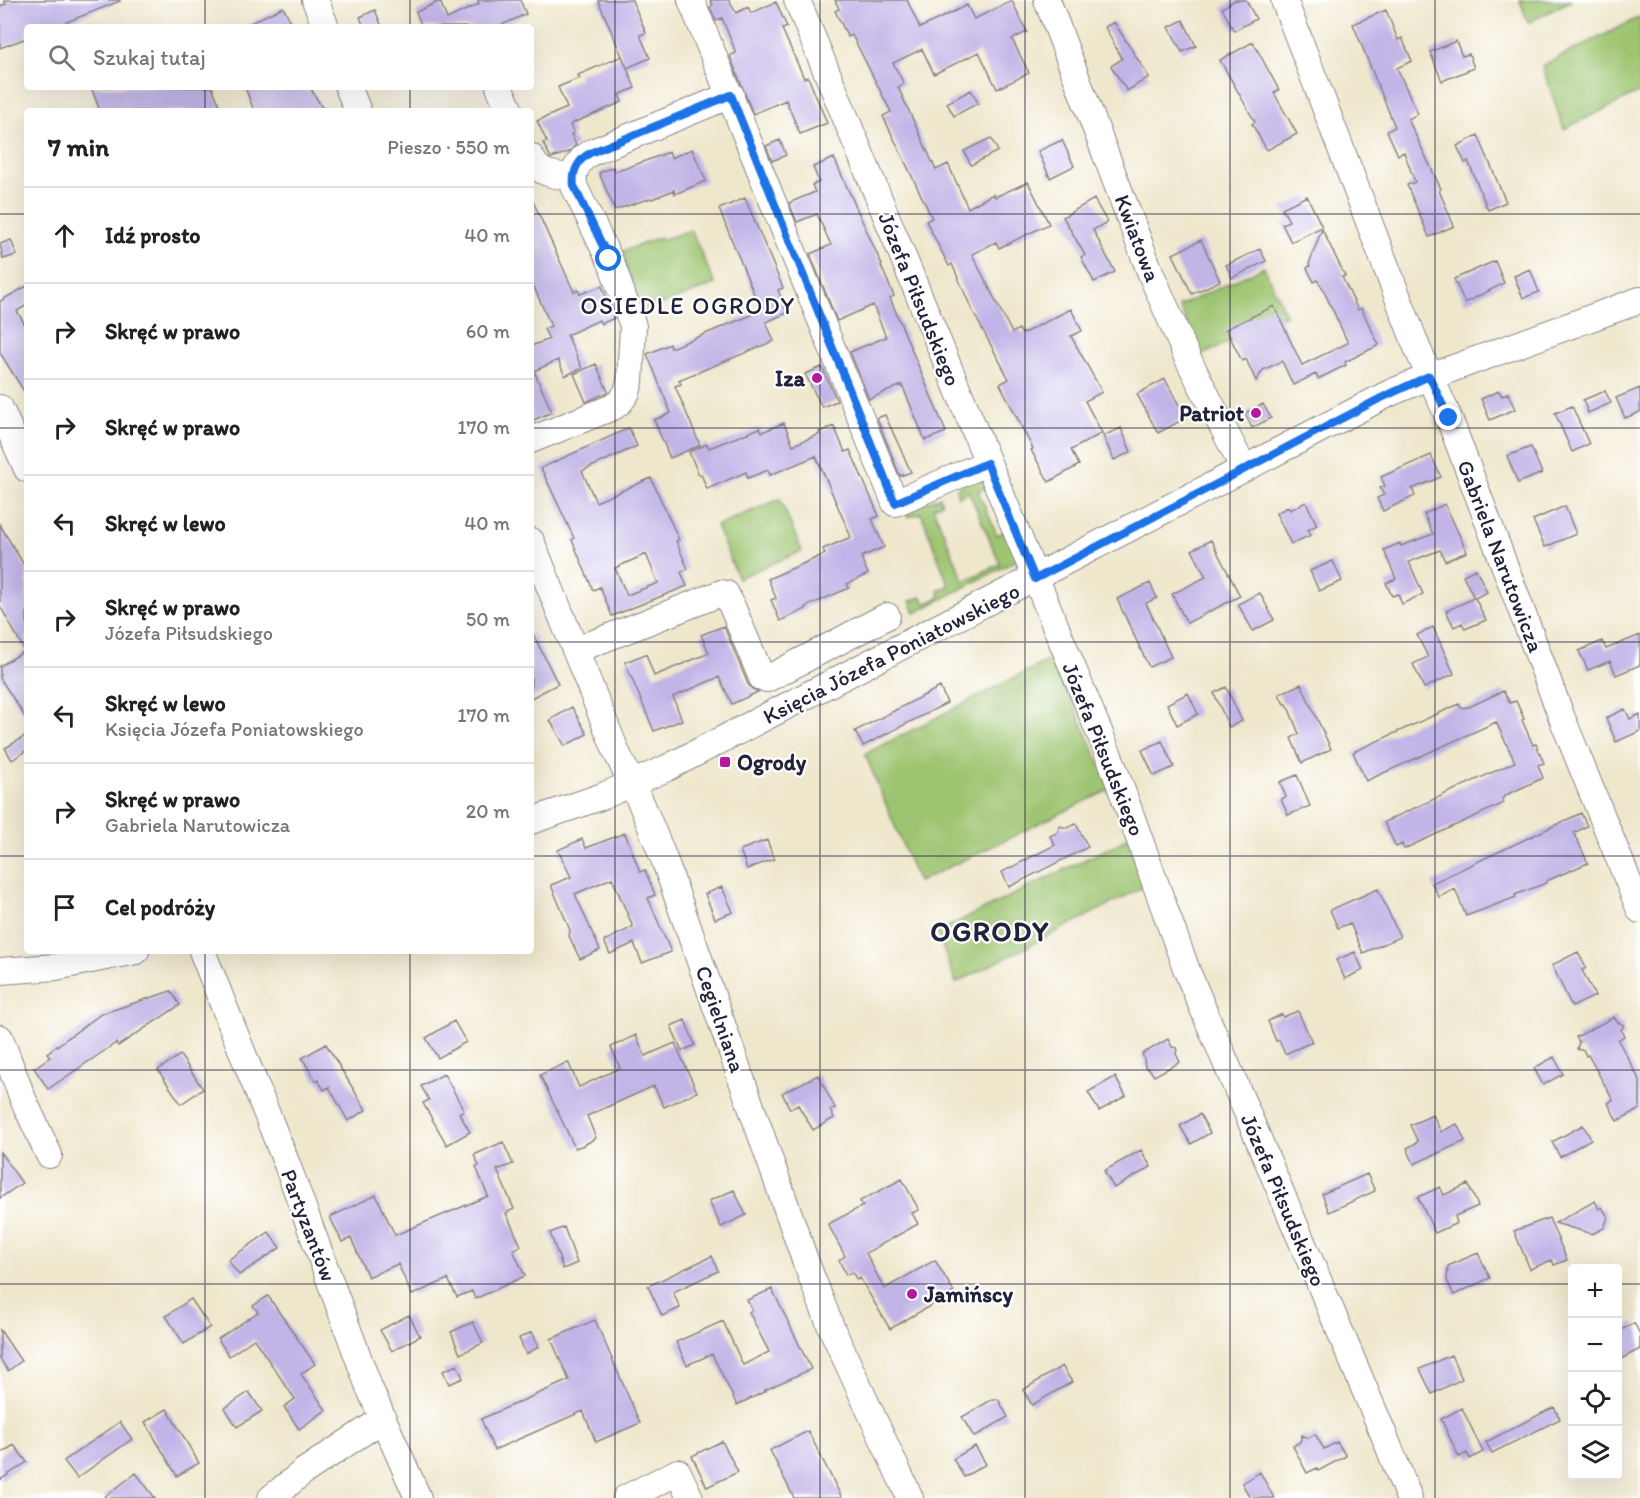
<!DOCTYPE html>
<html lang="pl">
<head>
<meta charset="utf-8">
<style>
	:root { --surface:#fff; --page:#f2f2f2; --text:#222; --muted:#767676; --line:#e0e0e0 }
	body { margin:0; font-family:Itim,sans-serif; background:var(--page); color:var(--text) }
	.controls { position:absolute; right:18px; bottom:18px; display:grid; overflow:hidden; border-radius:6px; box-shadow:0 6px 24px #0002 }
	.controls button { width:54px; height:54px; display:grid; place-items:center; padding:0; border:0; border-bottom:2px solid var(--line); background:var(--surface); color:var(--text); font:30px sans-serif }
	.stop { position:absolute; width:18px; height:18px; margin:-14px; border:4px solid #1a73e8; border-radius:50%; background:#fff }
	.stop.end { background:#1a73e8; border-color:#fff; box-shadow:0 2px 6px #0008 }
	.list { margin:0; padding:0; list-style:none }
	h2 { display:flex; justify-content:space-between; align-items:center; height:78px; margin:0; padding:0 24px; font-size:26px }
	h2 small { font-size:20px; font-weight:400; color:var(--muted) }
	.list li { display:grid; grid-template-columns:39px 1fr auto; gap:18px; align-items:center; box-sizing:border-box; height:96px; padding:0 24px; border-top:2px solid var(--line) }
	.list b { display:block; font-size:22px; white-space:nowrap }
	.list p { margin:0; font-size:20px; white-space:nowrap; color:var(--muted) }
	.list em { font-size:20px; font-style:normal; color:var(--muted) }
	.icon { flex:none; width:33px; height:33px; fill:none; stroke:currentColor; stroke-width:2; stroke-linecap:round; stroke-linejoin:round }
	.map { position:relative; flex:none; width:1640px; height:1498px; overflow:hidden }
	.search { position:absolute; background:var(--surface); box-shadow:0 6px 24px #0002; left:24px; top:24px; width:510px; height:66px; display:flex; align-items:center; gap:15px; box-sizing:border-box; padding:0 21px; border-radius:6px; color:var(--muted); font-size:22px }
	.panel { position:absolute; background:var(--surface); box-shadow:0 6px 24px #0002; left:24px; top:108px; width:510px; height:846px; border-radius:6px }
	.map>svg:first-child { display:block }
	.green { fill:#9dc46f; stroke:#607355; stroke-width:1.5 }
	.building { fill:#c1b4e7; fill-rule:evenodd }
	.lines { fill:none; stroke-linecap:round; stroke-linejoin:round }
	.minor-casing { stroke:#888484; stroke-width:28 }
	.minor { stroke:#fff; stroke-width:26 }
	.route { stroke:#1a73e8; stroke-width:8 }
	.grid { fill:none; stroke:#22223b; stroke-width:1.5; stroke-opacity:0.55 }
	.poi-dot { fill:#b5179e; stroke:#fff; stroke-width:2 }
	.labels { text-anchor:middle; stroke-width:4.5; stroke-linejoin:round; paint-order:stroke }
	.street-label { font-size:22px; fill:#22223b; stroke:#fff }
	.poi-label { font-size:22px; font-weight:bold; fill:#22223b; stroke:#fff; text-anchor:end }
	.neighbourhood-label { font-size:24px; letter-spacing:1.5px; fill:#22223b; stroke:#fff }
	.district-label { font-size:28px; font-weight:bold; letter-spacing:1.5px; fill:#22223b; stroke:#fff }
</style>
</head>
<body>
<div class="map">
<svg width="1640" height="1498" viewBox="0 0 1640 1498">
	<rect width="100%" height="100%" fill="#fff"/>
	<filter id="ink" filterUnits="userSpaceOnUse"><feTurbulence type="fractalNoise" baseFrequency=".0167" numOctaves="2"/><feDisplacementMap in="SourceGraphic" scale="12" xChannelSelector="R" yChannelSelector="G"/><feConvolveMatrix kernelMatrix="1 2 1 2 8 2 1 2 1" color-interpolation-filters="sRGB"/></filter>
	<filter id="wash" filterUnits="userSpaceOnUse"><feTurbulence type="fractalNoise" baseFrequency=".008" numOctaves="4" result="noise"/><feDisplacementMap in="SourceGraphic" scale="24" xChannelSelector="R" yChannelSelector="G"/><feGaussianBlur stdDeviation="1.35" result="paint"/><feColorMatrix in="noise" values="0 0 0 0 0 0 0 0 0 0 0 0 0 0 0 0 0 1.4 0 .05"/><feComposite in="paint" operator="in"/></filter>
	<g filter="url(#wash)">
		<rect width="100%" height="100%" fill="#efe7cc"/>
		<path class="green" d="M1520 0H1572L1528 23Z
			M1640 17V92L1564 129 1542 66Z
			M691 230 715 284 642 312 621 252 660 237 661 240Z
			M1264 267 1286 315 1202 355 1179 306Z
			M970 479 982 480 988 487 978 491 997 535 1007 531 1019 559 915 613 910 601 922 597 925 604 940 597 938 591 949 586 921 513 908 517 905 510 940 497 942 503 933 507 964 581 1000 564 969 492 958 497 956 489Z
			M780 499 802 551 738 578 716 526Z
			M1053 658 1111 789 918 882 865 754Z
			M1127 837 1144 887 956 983 937 932 1119 843Z"/>
		<g id="blocks">
			<path class="building" d="M4 0H119L120 1 54 27H27V38L0 48V6L6 4Z
				M478 0H520L526 14 497 27H422L416 12 440 1 447 19 479 4Z
				M598 0H632L646 33 640 35 650 58 627 68Z
				M710 0H729L736 13 748 7 751 13 776 2 787 27 782 29 804 78 808 77 827 123 800 134 786 100 753 114 730 56 736 53 722 18 716 21 710 7 713 5Z
				M835 0H907L920 28 967 5 974 19 1012 1 1027 32 1012 39 1029 73 997 89 979 52 934 74 922 49 893 63 904 84 898 87 936 170 948 164 968 208 993 194 995 197 1028 182 1049 224 999 248 996 242 972 254 1012 333 1019 329 1022 334 1071 309 1082 331 1071 336 1102 392 1085 401 1102 433 1071 450 1079 465 1049 482 1031 450 1033 449 1000 384 1009 379 972 310 952 264 949 266 926 221 932 218 883 116 891 112 852 35 848 37 835 11 839 9Z
				M1235 0H1246L1256 19 1234 31 1222 8Z
				M283 7 294 27H242Z
				M375 10 382 27H364L360 17Z
				M1386 10 1398 40 1402 38 1412 61 1397 68 1418 114 1408 119 1441 189 1439 190 1454 226 1429 237 1407 185 1415 182 1404 152 1398 155 1387 131 1395 127 1353 24Z
				M1183 20 1196 46 1182 52 1169 27Z
				M1114 22 1149 77 1127 91 1111 66 1122 59 1105 27Z
				M1456 41 1462 56 1469 54 1474 68 1442 81 1430 52Z
				M1253 42 1279 90 1274 93 1297 134 1267 150 1252 124 1255 122 1220 60Z
				M622 56 635 88 619 95 622 102 573 123 570 125 574 133 571 134 576 145 569 152 551 158 543 143 547 142 537 121 567 108 558 87 580 78 578 75Z
				M91 87H212L222 111H100Z
				M245 87H310L324 111H254Z
				M971 90 978 103 954 116 947 103Z
				M1478 135 1506 202 1488 210 1468 161 1465 163 1457 146Z
				M991 138 998 151 971 165 964 151Z
				M780 140 786 155 772 161 766 146Z
				M1062 140 1074 166 1050 178 1038 151Z
				M692 149 706 181 675 194 674 190 652 199 651 198 615 210 599 173 613 167 615 172 623 168 624 169 669 152 671 158Z
				M834 158 882 265 881 266 894 296 890 298 946 432 925 440 902 385 869 399 850 352 886 337 873 305 837 321 810 254 831 245 817 214 797 222 789 203 815 192 812 185 819 182 813 167Z
				M1307 196 1322 227 1291 242 1282 224 1289 221 1282 208Z
				M531 197 574 292 578 290 580 294 602 286 614 318 601 324 599 320 567 335 582 368 565 376 558 360 534 371 552 412 531 421V346L549 339 544 329 551 326 531 280Z
				M745 198 783 288 778 290 787 313 766 322 774 341 679 380 681 384 675 386 700 445 670 458 654 420 671 413 647 354 670 344 671 348 761 311 719 209Z
				M1094 199 1107 222 1093 230 1115 272 1094 282 1081 257 1085 255 1063 217Z
				M1322 229 1345 276 1342 277 1358 310 1361 308 1379 345 1345 362 1346 365 1318 379 1316 374 1293 385 1282 361 1263 370 1256 381 1246 359 1242 361 1226 329 1274 306 1302 365 1348 343 1322 287 1317 280 1314 282 1307 268 1310 266 1309 264Z
				M11 240 17 255 3 259 0 244Z
				M1201 240 1220 281 1192 294 1173 254Z
				M1260 249 1266 261 1232 278 1226 265Z
				M1495 261 1504 283 1465 303 1454 279Z
				M1530 269 1539 292 1523 298 1514 276Z
				M27 286V305L17 311 27 328V396L0 353V301Z
				M596 364 608 392 586 402 574 374Z
				M822 367 837 401 822 407 805 374Z
				M1165 379 1186 418 1158 433 1137 394Z
				M1640 388V412L1625 418 1616 398Z
				M1499 391 1502 396 1508 393 1515 409 1490 420 1481 399Z
				M1605 391 1611 403 1588 413 1583 400Z
				M1263 404 1271 418 1252 428 1245 413Z
				M1572 406 1589 444 1572 452 1555 413Z
				M885 415 911 472 900 476 877 418Z
				M784 423 793 445 820 434 819 432 834 426 845 452 850 450 879 516 872 519 884 547 861 557 868 574 847 584 849 588 805 607 806 609 780 621 771 600 776 598 768 579 825 554 823 549 851 537 816 456 770 475 768 470 748 478 746 472 707 489 701 474 699 475 689 452 707 444 709 448 760 428 762 432Z
				M629 428 637 446 582 471 596 502 651 478 679 540 676 541 688 569 681 572 687 586 612 616 600 587 593 590 572 540 574 538 541 468ZM646 554 658 583 627 595 615 568Z
				M1121 428 1131 452 1114 460 1103 436Z
				M1531 447 1542 473 1518 483 1507 456Z
				M1431 455 1441 477 1412 489 1415 496 1383 511 1377 498 1384 495 1380 488 1385 486 1381 477Z
				M1306 502 1317 525 1308 530 1311 535 1291 544 1276 513 1288 507 1290 510Z
				M1445 504 1467 552 1445 561 1440 550 1409 562 1423 594 1402 604 1398 594 1392 596 1386 583 1396 579 1384 550 1400 543 1401 546 1433 534 1424 514Z
				M1565 506 1576 534 1545 547 1533 520Z
				M0 525 27 570V720L0 678V666L25 651 0 606Z
				M1211 540 1240 596 1187 623 1172 594 1206 577 1192 550Z
				M1333 561 1342 581 1319 591 1310 571Z
				M1476 569 1487 592 1475 598 1486 620 1465 629 1462 623 1454 627 1446 611 1474 598 1463 575Z
				M1150 583 1157 598 1146 603 1171 657 1149 667 1117 599Z
				M1260 593 1274 620 1253 631 1238 604Z
				M724 626 748 684 752 689 758 692 732 704 719 677 673 697 682 720 654 731 625 662 646 654 654 676 709 653 701 635Z
				M1433 627 1454 674 1424 688 1413 664 1428 657 1417 635Z
				M531 630 558 684 531 698Z
				M1640 635V665L1616 675 1610 661 1588 670 1579 651 1602 641 1606 649Z
				M1301 684 1331 749 1302 763 1291 738 1299 734 1287 704H1284L1279 694Z
				M940 687 947 703 863 746 855 731Z
				M1226 687 1242 721 1229 727 1214 693Z
				M1503 691 1510 703 1516 701 1524 719 1522 720 1533 745 1536 744 1544 763 1538 765 1543 778 1508 794 1502 799 1504 803 1404 849 1402 844 1396 847 1384 822 1515 762 1496 722 1366 781 1353 752 1459 704 1461 708 1469 707Z
				M1188 693 1198 714 1177 725 1167 704Z
				M572 707 587 734 565 746 550 720Z
				M1625 709 1630 719 1640 714V731L1616 742 1606 718Z
				M27 735V750L12 760 5 748Z
				M1162 741 1174 767 1154 776 1142 750Z
				M1297 775 1310 806 1288 815 1281 799 1286 797 1280 782Z
				M1581 813 1587 826 1574 833 1588 863 1546 881V883L1515 895 1516 897 1466 916 1455 889 1439 897 1432 883Z
				M1076 824 1088 847 1009 887 1002 872 1055 845 1050 836 1057 833 1060 826 1067 828Z
				M625 833 640 872 645 870 655 895 648 898 671 952 642 963 634 943 610 954 604 941 633 927 612 878 575 894 600 950 580 959 569 936 570 930 551 885 571 877 558 850 582 839 586 848Z
				M767 840 774 859 747 869 740 850Z
				M722 887 733 912 715 919 705 894Z
				M1378 889 1400 937 1363 953 1350 923 1338 928 1330 910Z
				M1355 952 1363 970 1345 979 1336 960Z
				M1578 952 1586 968 1582 970 1595 996 1572 1007 1552 965Z
				M171 991 180 1005 118 1046 116 1043 48 1089 34 1068 50 1057 47 1053 101 1014Z
				M1298 1011 1312 1042 1285 1054 1279 1040 1276 1041 1268 1021 1282 1014 1283 1017Z
				M1614 1017 1617 1022 1624 1025 1621 1030 1624 1036 1618 1040 1640 1081V1109L1617 1121 1608 1103 1613 1100 1588 1055 1586 1056 1584 1051 1577 1049 1579 1042 1576 1037Z
				M685 1020 695 1045 682 1051 671 1026Z
				M454 1021 466 1042 438 1058 426 1038Z
				M636 1035 645 1056 675 1043 697 1092 664 1107 654 1086 587 1116 596 1138 584 1145 575 1148 540 1075 568 1062 579 1087 620 1068 611 1047Z
				M1168 1039 1172 1047 1177 1048 1176 1054 1180 1062 1154 1076 1150 1070 1145 1067 1144 1059 1142 1054Z
				M326 1044 366 1110 348 1121 329 1087 324 1090 318 1080 316 1081 302 1058Z
				M180 1055 203 1089 181 1104 158 1070Z
				M1554 1057 1563 1074 1543 1085 1534 1068Z
				M444 1074 464 1110 459 1113 470 1132 447 1145 423 1103 429 1100 421 1086Z
				M818 1075 835 1108 830 1110 834 1118 813 1130 798 1105 790 1109 782 1093Z
				M1115 1077 1126 1096 1099 1111 1088 1092Z
				M1200 1114 1210 1133 1191 1144 1180 1126Z
				M1433 1115 1441 1132 1457 1124 1465 1141 1414 1164 1407 1148 1418 1142 1410 1125Z
				M1583 1125 1591 1139 1560 1157 1552 1142Z
				M503 1142 513 1164 497 1170 514 1209 506 1213 521 1246 513 1250 525 1276 475 1299 472 1291 457 1297 448 1279 412 1295 398 1264 368 1277 351 1238 342 1242 330 1217 376 1195 395 1235 488 1196 476 1167 479 1166 474 1155Z
				M1141 1150 1151 1167 1114 1188 1104 1171Z
				M0 1152 22 1183 0 1198Z
				M1367 1174 1375 1191 1329 1212 1322 1194Z
				M902 1179 919 1210 912 1213 918 1224 866 1253 884 1289 935 1260 954 1292 890 1329 860 1278 857 1280 852 1272 846 1275 839 1260 845 1256 828 1224 863 1206 860 1201Z
				M1468 1184 1478 1206 1455 1216 1457 1223 1435 1233 1418 1197 1440 1187 1444 1195Z
				M734 1190 746 1215 721 1227 709 1201Z
				M1595 1201 1599 1209 1602 1207 1608 1217 1604 1228 1592 1234 1555 1223Z
				M1549 1218 1567 1260 1554 1265 1552 1260 1530 1269 1514 1231Z
				M564 1227 577 1263 563 1269 550 1233Z
				M269 1232 280 1248 239 1275 228 1260Z
				M1478 1253 1490 1278 1454 1295 1447 1280 1448 1266Z
				M712 1256 718 1271 673 1292 680 1308 662 1316 648 1286Z
				M772 1289 811 1369 765 1390 766 1391 737 1405 712 1354 687 1365 676 1342 723 1321 743 1365 769 1352 749 1312 752 1310 747 1300Z
				M268 1296 315 1364 301 1374 326 1410 299 1429 284 1407 295 1399 254 1339 229 1356 218 1339 258 1312 253 1306Z
				M191 1299 210 1327 184 1344 166 1316Z
				M409 1315 420 1336 392 1351 380 1330Z
				M595 1320 640 1423 596 1442 583 1411 494 1450 481 1419 569 1380 551 1339Z
				M473 1322 483 1343 460 1354 451 1332Z
				M1634 1323 1640 1334V1349L1617 1361V1332Z
				M0 1330 21 1361 8 1371 0 1359Z
				M532 1332 539 1347 526 1354 519 1338Z
				M1451 1355 1462 1379 1432 1394 1420 1369Z
				M457 1365 463 1378 449 1384 443 1371Z
				M1062 1366 1072 1382 1032 1405 1023 1390Z
				M249 1392 262 1411 237 1427 225 1408Z
				M993 1399H998L1008 1417 974 1437 962 1417Z
				M1554 1407 1560 1419 1492 1453 1486 1442Z
				M1462 1408 1483 1452 1470 1459 1467 1453 1459 1457 1441 1419Z
				M167 1409 199 1463 177 1476 145 1422Z
				M120 1422 132 1439 77 1478 64 1461Z
				M808 1431 842 1498H794L770 1450Z
				M1315 1434 1324 1449 1337 1442 1346 1456 1318 1471 1317 1468 1307 1473 1293 1446 1300 1442 1302 1435 1308 1438Z
				M722 1441 738 1472 707 1487 692 1456Z
				M14 1445 27 1462 0 1480V1454Z
				M975 1446 986 1464 964 1477 953 1459Z
				M1260 1472 1274 1498H1250L1242 1483Z
				M136 1473 155 1498H103Z"/>
		</g>
	</g>
	<g filter="url(#ink)">
		<use href="#blocks" fill-opacity="0" stroke="#888484" stroke-width="1.5"/>
		<g class="lines">
			<defs>
				<path id="minor" d="M315 0 326 27
					M691 0 895 503 987 463
					M797 0 1112 763 1187 971 1384 1435 1409 1498
					M1047 0 1151 274 1187 357 1244 469
					M1284 0 1418 350 1449 418 1562 718 1640 910
					M348 87 358 111
					M499 87 510 111
					M531 157C540 176 554 175 573 177
					M0 408 27 469
					M531 440 613 407 621 401 627 392 630 381 633 326 612 265 574 186C572 172 578 160 590 153L731 95
					M531 541 617 753 642 805 664 859 805 1260 831 1327 910 1498
					M576 650 721 593 726 594 731 604 762 678 767 679 887 616
					M531 821 603 796 667 768 1390 393 1429 377 1640 300
					M202 951 288 1167 369 1387 418 1498
					M0 971 56 967 136 951
					M0 1038 23 1099 49 1155
					M271 1498 303 1472 383 1419
					M626 1498 678 1472 690 1498"/>
			</defs>
			<use href="#minor" class="minor-casing"/>
			<use href="#minor" class="minor"/>
		</g>
	</g>
	<g class="lines" filter="url(#ink)">
		<path class="route" d="M609 259 574 186C572 172 578 160 590 153L731 95 895 503 987 463 1035 579 1379 399 1429 376 1449 418"/>
	</g>
	<path class="grid" d="M205 0V27M410 0V27M615 0V1498M820 0V1498M1025 0V1498M1230 0V1498M1435 0V1498M205 87V111M410 87V111M0 214H27M531 214H1640M0 428H27M531 428H1640M0 642H27M531 642H1640M0 856H27M531 856H1640M205 951V1498M410 951V1498M0 1070H1640M0 1284H1572M1618 1284H1640"/>
	<g class="poi-dot">
		<circle cx="817" cy="378" r="6"/>
		<circle cx="1256" cy="413" r="6"/>
		<rect x="719" y="756" width="12" height="12" rx="3"/>
		<circle cx="912" cy="1294" r="6"/>
	</g>
	<g class="labels">
		<g class="street-label">
			<text transform="translate(1138 238) rotate(69)" y="8">Kwiatowa</text>
			<text transform="translate(920 299) rotate(68)" y="8">Józefa Piłsudskiego</text>
			<text transform="translate(1501 556) rotate(69)" y="8">Gabriela Narutowicza</text>
			<text transform="translate(891 653) rotate(-27)" y="8">Księcia Józefa Poniatowskiego</text>
			<text transform="translate(1104 749) rotate(68)" y="8">Józefa Piłsudskiego</text>
			<text transform="translate(721 1019) rotate(71)" y="8">Cegielniana</text>
			<text transform="translate(1284 1200) rotate(67)" y="8">Józefa Piłsudskiego</text>
			<text transform="translate(309 1225) rotate(69)" y="8">Partyzantów</text>
		</g>
		<g class="poi-label">
			<text x="805" y="386">Iza</text>
			<text x="1244" y="421">Patriot</text>
			<text x="737" y="770" text-anchor="start">Ogrody</text>
			<text x="924" y="1302" text-anchor="start">Jamińscy</text>
		</g>
		<g class="neighbourhood-label">
			<text x="688" y="314">OSIEDLE OGRODY</text>
		</g>
		<g class="district-label">
			<text x="990" y="941">OGRODY</text>
		</g>
	</g>
</svg>
<div class="controls">
<button>+</button>
<button>−</button>
<button><svg class="icon" aria-label="locate" viewBox="0 0 24 24"><circle cx="12" cy="12" r="6"/><path d="M12 2v4M12 18v4M2 12h4M18 12h4"/></svg></button>
<button><svg class="icon" aria-label="layers" viewBox="0 0 24 24"><path d="M12 4l9 5-9 5-9-5zM3 14l9 5 9-5"/></svg></button>
</div>
<div class="stop" style="left:609px;top:259px"></div>
<div class="stop end" style="left:1449px;top:418px"></div>
<div class="search"><svg class="icon" aria-label="search" viewBox="0 0 24 24"><circle cx="10" cy="10" r="6"/><path d="M15 15l6 6"/></svg>Szukaj tutaj</div>
<section class="panel">
<h2>7 min<small>Pieszo · 550 m</small></h2>
<ul class="list">
<li><svg class="icon" aria-label="ahead" viewBox="0 0 24 24"><path d="M12 20V5M6 11l6-6 6 6"/></svg><div><b>Idź prosto</b></div><em>40 m</em></li>
<li><svg class="icon" aria-label="right" viewBox="0 0 24 24"><path d="M7 20v-9h11M14 6l5 5-5 5"/></svg><div><b>Skręć w prawo</b></div><em>60 m</em></li>
<li><svg class="icon" aria-label="right" viewBox="0 0 24 24"><path d="M7 20v-9h11M14 6l5 5-5 5"/></svg><div><b>Skręć w prawo</b></div><em>170 m</em></li>
<li><svg class="icon" aria-label="left" viewBox="0 0 24 24"><path d="M17 20v-9H6M10 6l-5 5 5 5"/></svg><div><b>Skręć w lewo</b></div><em>40 m</em></li>
<li><svg class="icon" aria-label="right" viewBox="0 0 24 24"><path d="M7 20v-9h11M14 6l5 5-5 5"/></svg><div><b>Skręć w prawo</b><p>Józefa Piłsudskiego</p></div><em>50 m</em></li>
<li><svg class="icon" aria-label="left" viewBox="0 0 24 24"><path d="M17 20v-9H6M10 6l-5 5 5 5"/></svg><div><b>Skręć w lewo</b><p>Księcia Józefa Poniatowskiego</p></div><em>170 m</em></li>
<li><svg class="icon" aria-label="right" viewBox="0 0 24 24"><path d="M7 20v-9h11M14 6l5 5-5 5"/></svg><div><b>Skręć w prawo</b><p>Gabriela Narutowicza</p></div><em>20 m</em></li>
<li><svg class="icon" aria-label="arrive" viewBox="0 0 24 24"><path d="M6 21V4h12l-3 4 3 4H6"/></svg><div><b>Cel podróży</b></div></li>
</ul>
</section>
</div>
</body>
</html>
